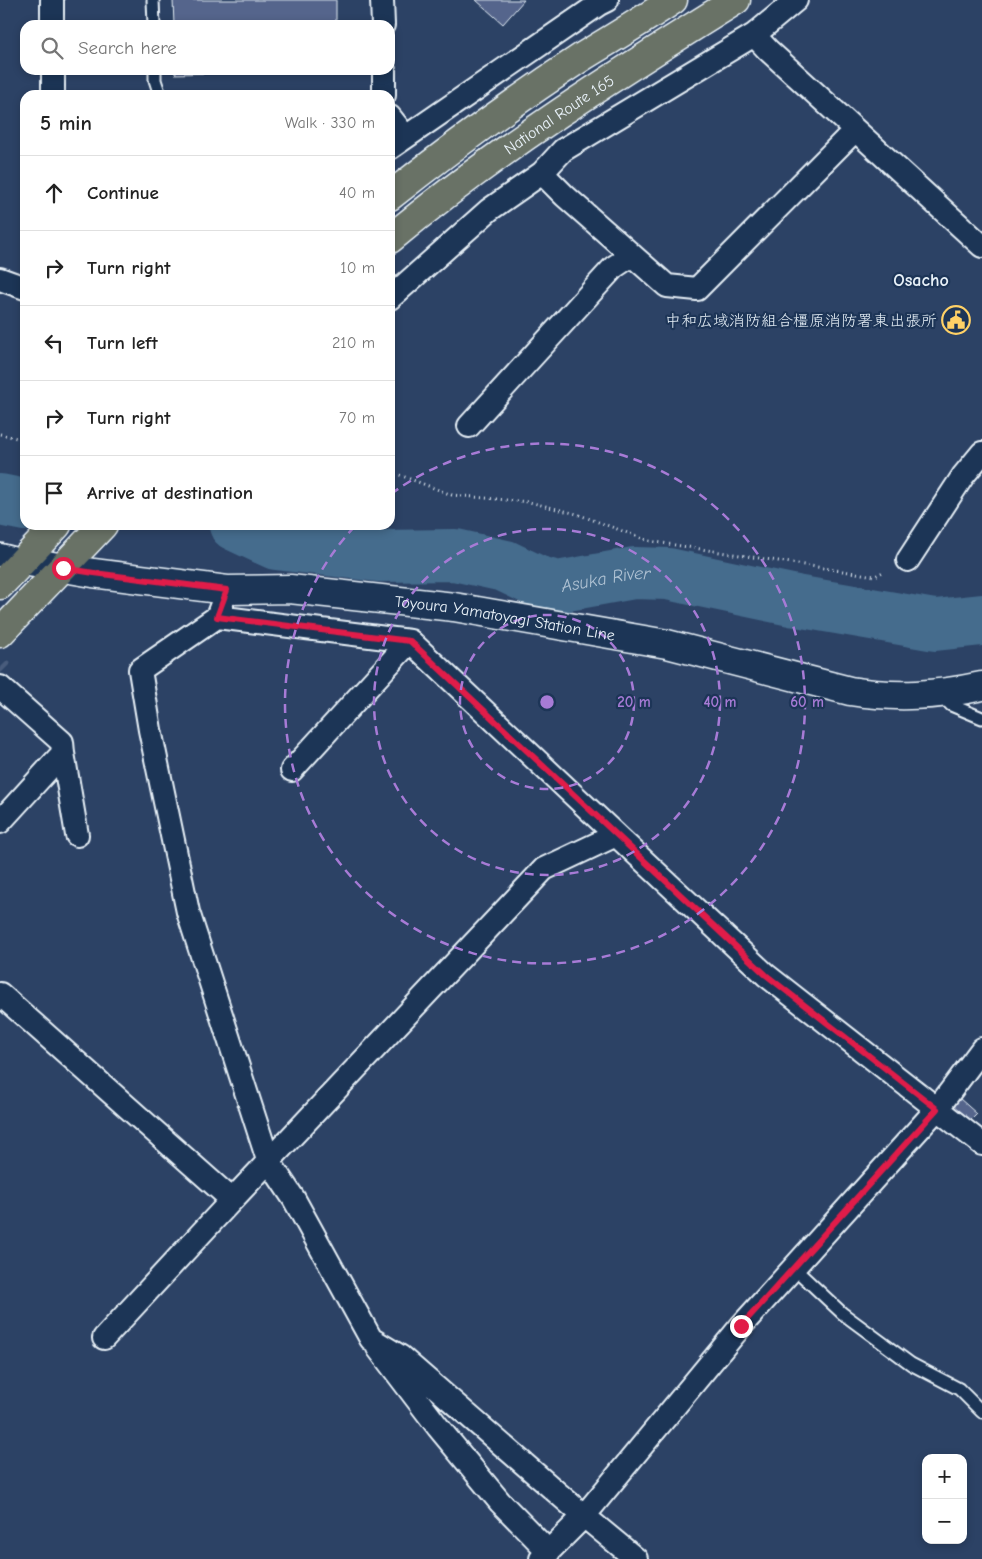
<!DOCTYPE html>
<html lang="en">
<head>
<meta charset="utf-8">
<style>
	:root { --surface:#fff; --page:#f6f6f6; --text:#222; --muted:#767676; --line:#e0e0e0 }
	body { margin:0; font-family:"Comic Neue","Klee One",sans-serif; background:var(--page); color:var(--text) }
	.controls { position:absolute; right:15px; bottom:15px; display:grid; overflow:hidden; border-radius:10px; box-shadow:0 2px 8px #0003 }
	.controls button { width:45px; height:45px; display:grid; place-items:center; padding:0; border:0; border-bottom:1px solid var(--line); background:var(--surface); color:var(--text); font:25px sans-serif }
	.stop { position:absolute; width:15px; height:15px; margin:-11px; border:4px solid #e11d48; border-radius:50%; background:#fff }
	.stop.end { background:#e11d48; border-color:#fff; box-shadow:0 1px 5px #0008 }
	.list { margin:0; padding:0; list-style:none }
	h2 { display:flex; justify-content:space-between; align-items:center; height:65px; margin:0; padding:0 20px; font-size:21px }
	h2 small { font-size:16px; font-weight:400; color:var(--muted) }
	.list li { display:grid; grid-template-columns:32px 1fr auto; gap:15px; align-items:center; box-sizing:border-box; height:75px; padding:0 20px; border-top:1px solid var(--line) }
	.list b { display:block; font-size:19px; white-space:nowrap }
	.list em { font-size:16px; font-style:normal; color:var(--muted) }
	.icon { flex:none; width:28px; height:28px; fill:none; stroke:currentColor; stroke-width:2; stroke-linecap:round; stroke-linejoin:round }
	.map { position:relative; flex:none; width:982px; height:1559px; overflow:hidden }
	.search { position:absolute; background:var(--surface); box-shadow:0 2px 8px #0003; left:20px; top:20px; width:375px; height:55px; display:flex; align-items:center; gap:12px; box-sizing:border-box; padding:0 18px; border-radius:15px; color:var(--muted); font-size:19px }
	.panel { position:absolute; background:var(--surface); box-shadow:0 2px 8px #0003; left:20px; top:90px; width:375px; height:440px; border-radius:15px }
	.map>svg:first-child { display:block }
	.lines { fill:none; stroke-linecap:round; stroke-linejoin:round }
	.river { stroke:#456c8d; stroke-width:52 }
	.building { fill:#54658c; stroke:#e8f1f8 }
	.minor-tunnel { stroke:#485c7b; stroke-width:22; stroke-dasharray:22 11; stroke-linecap:butt }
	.service-casing { stroke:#e8f1f8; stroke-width:15 }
	.minor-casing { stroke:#e8f1f8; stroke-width:26 }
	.secondary-casing { stroke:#e8f1f8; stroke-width:31 }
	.trunk-casing { stroke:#e8f1f8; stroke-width:31 }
	.path { stroke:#e8f1f8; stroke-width:3; stroke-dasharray:1 4; stroke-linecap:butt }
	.service { stroke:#1d3557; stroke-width:11 }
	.minor { stroke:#1d3557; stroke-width:22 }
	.secondary { stroke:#1d3557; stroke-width:28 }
	.trunk { stroke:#697266; stroke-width:28 }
	.route { stroke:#e11d48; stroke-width:6 }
	.ring { fill:none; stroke:#a77bd6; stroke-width:2.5; stroke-dasharray:9 6 }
	.labels { text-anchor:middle; stroke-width:4.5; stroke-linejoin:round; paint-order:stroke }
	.street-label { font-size:16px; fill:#e8f1f8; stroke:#1d3557 }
	.poi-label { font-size:16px; fill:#e8f1f8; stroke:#1d3557; text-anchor:end }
	.neighbourhood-label { font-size:18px; font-weight:bold; fill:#e8f1f8; stroke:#1d3557 }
	.water-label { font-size:18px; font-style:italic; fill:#afc2d3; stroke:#1d3557 }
	.centre { fill:#a77bd6; stroke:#1d3557; stroke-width:2.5 }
	.ring-label { font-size:15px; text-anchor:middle; font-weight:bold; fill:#a77bd6; stroke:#1d3557; stroke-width:4.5; stroke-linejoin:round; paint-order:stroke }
</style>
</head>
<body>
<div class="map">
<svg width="982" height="1559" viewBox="0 0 982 1559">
	<rect width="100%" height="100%" fill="#2c4265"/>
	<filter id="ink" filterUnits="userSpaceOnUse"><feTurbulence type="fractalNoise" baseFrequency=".02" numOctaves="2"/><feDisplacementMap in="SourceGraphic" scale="10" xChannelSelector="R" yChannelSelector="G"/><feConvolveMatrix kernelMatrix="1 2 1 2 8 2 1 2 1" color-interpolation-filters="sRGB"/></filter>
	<g filter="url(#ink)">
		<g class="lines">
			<g class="river">
				<path d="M0 500 25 505"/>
				<path id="s1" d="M235 525 276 544 379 556 455 555 505 566 536 581 557 587 634 573 668 574 796 601 935 625 982 620"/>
			</g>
		</g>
		<path class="building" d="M173 0H336V25H174Z
			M476 0H524L503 24Z
			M175 70H337L175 74Z
			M959 1098 977 1114 968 1123 951 1107Z"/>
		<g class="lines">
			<path class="minor-tunnel" d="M0 668 3 671"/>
			<defs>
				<path id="service" d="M153 0 154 25
					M155 70V80L160 95
					M942 696 951 705 982 718
					M794 1268 842 1313 911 1364 959 1389 982 1412"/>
				<path id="minor" d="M52 0V25
					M382 0 383 25
					M754 35 768 50 982 246
					M53 70V95
					M384 70V95
					M390 117 405 136
					M390 148 599 4 607 0
					M542 173 565 196 667 286 697 289 855 130
					M0 279 25 288
					M390 298 489 210 542 173 563 150 754 35 796 0
					M469 426 614 267 632 255
					M0 555 23 561
					M908 560 963 476 982 453
					M222 604 217 617 140 670 150 730 188 912 268 1160 294 1199 371 1339 401 1357 584 1516 636 1559
					M0 687 62 742 63 753 0 822
					M63 753 77 835
					M292 770 410 641
					M616 835 766 975 982 1144
					M0 994 232 1200 544 869 616 835 410 641 217 617
					M104 1338 232 1200
					M378 1348 438 1427 500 1502 549 1552
					M541 1559 584 1516 741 1326 937 1109 982 1049"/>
				<g id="secondary">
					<path id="s2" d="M23 561 93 573 227 590 290 589 454 607 667 644 850 691C896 698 936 696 982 686"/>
				</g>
				<g id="trunk">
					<path d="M390 196C452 147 516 100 582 57 613 38 643 20 673 0"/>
					<path id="s3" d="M390 239C498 149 617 74 736 0"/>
					<path d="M0 585 57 525"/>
					<path d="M0 633 103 525"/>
				</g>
			</defs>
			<use href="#service" class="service-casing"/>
			<use href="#minor" class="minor-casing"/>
			<use href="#secondary" class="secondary-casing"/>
			<use href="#trunk" class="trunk-casing"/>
			<path class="path" d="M0 434 25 440
				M390 473 397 474 452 495 529 502 577 514 649 541 875 576 885 571"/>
			<use href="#service" class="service"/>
			<use href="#minor" class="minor"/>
			<use href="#secondary" class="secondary"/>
			<use href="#trunk" class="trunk"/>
		</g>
	</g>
	<g class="lines" filter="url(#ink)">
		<path class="route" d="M63 568 94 573 227 590 217 617 410 641 766 975 937 1109 741 1326"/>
	</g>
	<g class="ring">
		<circle cx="547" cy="702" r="87"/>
		<circle cx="547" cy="702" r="173"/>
		<path d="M391 494A260 260 0 1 1 355 526"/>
	</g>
	<defs>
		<symbol id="civic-ring" viewBox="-11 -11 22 22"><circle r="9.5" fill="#1d3557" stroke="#ffd166" stroke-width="1.5"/><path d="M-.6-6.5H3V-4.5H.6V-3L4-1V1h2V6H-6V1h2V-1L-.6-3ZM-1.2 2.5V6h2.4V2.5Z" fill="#ffd166"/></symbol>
	</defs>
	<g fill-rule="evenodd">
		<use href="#civic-ring" x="940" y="304" width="32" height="32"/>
	</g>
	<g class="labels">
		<g class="street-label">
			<text dy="6" stroke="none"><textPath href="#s3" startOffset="210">National Route 165</textPath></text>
			<text dy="6" stroke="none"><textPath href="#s2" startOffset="486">Toyoura Yamatoyagi Station Line</textPath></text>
		</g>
		<g class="poi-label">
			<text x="937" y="326">中和広域消防組合橿原消防署東出張所</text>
		</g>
		<g class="neighbourhood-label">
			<text x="921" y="286">Osacho</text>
		</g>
		<g class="water-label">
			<text dy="6" stroke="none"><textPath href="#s1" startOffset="382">Asuka River</textPath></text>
		</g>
	</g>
	<circle cx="547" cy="702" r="8" class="centre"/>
	<g class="ring-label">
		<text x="634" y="707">20 m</text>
		<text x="720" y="707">40 m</text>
		<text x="807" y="707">60 m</text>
	</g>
</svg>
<div class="controls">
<button>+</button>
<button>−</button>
</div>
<div class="stop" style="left:63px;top:568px"></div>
<div class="stop end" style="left:741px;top:1326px"></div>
<div class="search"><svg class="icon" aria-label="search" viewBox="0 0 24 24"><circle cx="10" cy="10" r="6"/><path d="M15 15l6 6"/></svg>Search here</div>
<section class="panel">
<h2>5 min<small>Walk · 330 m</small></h2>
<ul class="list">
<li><svg class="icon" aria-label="ahead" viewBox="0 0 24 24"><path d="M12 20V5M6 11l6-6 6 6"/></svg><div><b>Continue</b></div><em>40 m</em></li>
<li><svg class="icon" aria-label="right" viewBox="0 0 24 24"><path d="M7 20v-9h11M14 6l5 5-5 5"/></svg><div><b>Turn right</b></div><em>10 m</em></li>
<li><svg class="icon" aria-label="left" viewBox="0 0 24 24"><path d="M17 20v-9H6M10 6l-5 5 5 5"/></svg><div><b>Turn left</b></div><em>210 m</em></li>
<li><svg class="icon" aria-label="right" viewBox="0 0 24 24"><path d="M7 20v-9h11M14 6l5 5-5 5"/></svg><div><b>Turn right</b></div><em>70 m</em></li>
<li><svg class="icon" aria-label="arrive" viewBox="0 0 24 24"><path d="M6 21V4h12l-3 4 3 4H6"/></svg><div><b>Arrive at destination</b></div></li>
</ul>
</section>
</div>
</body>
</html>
